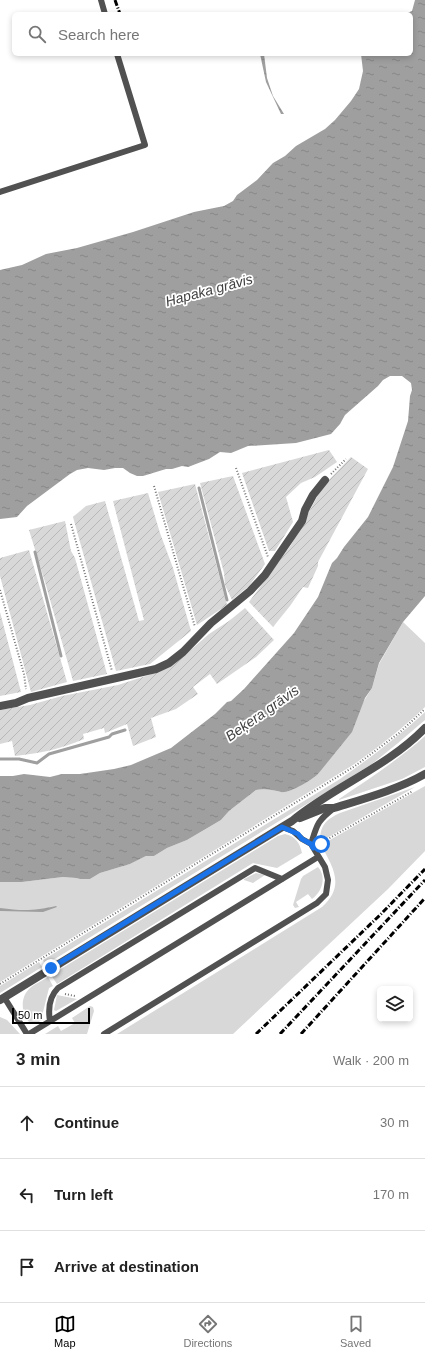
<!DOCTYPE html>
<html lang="en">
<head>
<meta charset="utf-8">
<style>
	:root { --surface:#fff; --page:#f6f6f6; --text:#222; --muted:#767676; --line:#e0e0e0; --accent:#000 }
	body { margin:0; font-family:Helvetica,sans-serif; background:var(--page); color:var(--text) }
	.controls { position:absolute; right:12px; bottom:12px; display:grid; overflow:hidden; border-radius:6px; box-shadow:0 2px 6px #0003 }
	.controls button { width:36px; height:36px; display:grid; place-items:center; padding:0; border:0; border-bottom:1px solid var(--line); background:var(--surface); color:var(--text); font:20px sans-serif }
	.scale { position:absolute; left:12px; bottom:10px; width:78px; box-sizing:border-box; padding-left:4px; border:2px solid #000; border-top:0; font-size:11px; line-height:14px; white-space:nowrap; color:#000; -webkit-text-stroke:3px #fff; paint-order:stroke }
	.stop { position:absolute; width:12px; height:12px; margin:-9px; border:3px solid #1a73e8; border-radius:50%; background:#fff }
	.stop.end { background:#1a73e8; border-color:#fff; box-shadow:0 1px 4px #0008 }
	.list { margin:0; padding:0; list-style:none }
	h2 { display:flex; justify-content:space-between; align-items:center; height:52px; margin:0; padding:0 16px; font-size:17px }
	h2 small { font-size:13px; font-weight:400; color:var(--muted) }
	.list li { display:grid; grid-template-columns:26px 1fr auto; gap:12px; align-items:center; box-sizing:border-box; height:72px; padding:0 16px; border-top:1px solid var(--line) }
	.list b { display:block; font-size:15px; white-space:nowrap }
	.list em { font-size:13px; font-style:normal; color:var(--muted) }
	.icon { flex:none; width:22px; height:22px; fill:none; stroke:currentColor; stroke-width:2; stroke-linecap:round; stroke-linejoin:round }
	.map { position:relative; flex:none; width:425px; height:1034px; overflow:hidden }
	.search { position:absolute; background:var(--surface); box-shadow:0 2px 6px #0003; left:12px; right:12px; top:12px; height:44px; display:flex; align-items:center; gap:10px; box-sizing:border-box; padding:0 14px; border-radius:6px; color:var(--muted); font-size:15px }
	.sheet { height:268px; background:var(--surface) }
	nav { display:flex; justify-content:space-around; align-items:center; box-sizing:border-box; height:56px; border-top:1px solid var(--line); background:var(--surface); font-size:11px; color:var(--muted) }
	nav a { display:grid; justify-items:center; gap:2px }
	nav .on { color:var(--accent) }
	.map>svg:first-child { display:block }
	.grass { fill:#d8d8d8 }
	.garden { fill:url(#garden-furrows) }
	.water { fill:url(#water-ripples) }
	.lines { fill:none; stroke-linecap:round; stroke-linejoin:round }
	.stream { stroke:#9f9f9f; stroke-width:3 }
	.path { stroke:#737373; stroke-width:2; stroke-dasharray:1 2; stroke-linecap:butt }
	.lane { stroke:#515151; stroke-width:6 }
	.street { stroke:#515151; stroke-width:8 }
	.rail { stroke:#000; stroke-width:3; stroke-dasharray:6 2 1 2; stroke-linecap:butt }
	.route { stroke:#1a73e8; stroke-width:5 }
	.labels { text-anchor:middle; stroke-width:3.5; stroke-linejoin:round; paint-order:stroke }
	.water-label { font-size:14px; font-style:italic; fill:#404040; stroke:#fff }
</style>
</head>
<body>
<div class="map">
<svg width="425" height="1034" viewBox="0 0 425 1034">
	<defs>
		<pattern id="garden-furrows" width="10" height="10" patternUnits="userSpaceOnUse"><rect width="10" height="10" fill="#d8d8d8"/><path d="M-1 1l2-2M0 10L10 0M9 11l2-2" fill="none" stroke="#b8b8b8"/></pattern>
		<pattern id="water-ripples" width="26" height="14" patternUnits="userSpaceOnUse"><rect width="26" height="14" fill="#9f9f9f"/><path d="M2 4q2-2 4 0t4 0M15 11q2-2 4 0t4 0" fill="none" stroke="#878787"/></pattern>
	</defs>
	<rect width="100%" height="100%" fill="#fff"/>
	<path class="grass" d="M403 622 425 643V707C403 728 379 747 353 765L0 982V882H22L63 877 76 878 80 879H90L100 873 130 864 146 856H154L167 848 187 840 221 820 229 811 256 790C264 788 274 790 281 792 289 794 312 780 318 774L372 688 379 664Z
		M425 712V720L398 743 372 764 45 965 43 960 340 779C370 758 398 737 425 712Z
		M425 736V767L402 779 339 800V799C369 779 398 760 425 736Z
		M425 786V851L388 889 233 1034H117L322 907C345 886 334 869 321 845Z
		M415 787 320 842C320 826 325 820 340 813Z
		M285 834C295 836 300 843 302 853L277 868 253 863 57 984 51 975 278 836Z
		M318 867C327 877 322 892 312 899L308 894 296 902 299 907 295 908 293 905 301 879 303 876Z
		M256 873 265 875 253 883 244 880V879Z
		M39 962 42 967 0 993V986Z
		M48 977 53 986 49 988 41 1020 37 1024 30 1023C21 1014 20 998 29 989 34 984 42 981 48 977Z
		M57 995 77 999 56 1011 54 1010Z
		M90 1006 93 1007 94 1011 87 1034H45L58 1026 61 1031 75 1023 72 1018Z
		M0 1017 7 1020 20 1034H0Z"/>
	<path class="garden" d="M329 450 337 462 315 477 301 483 286 497 293 522 275 551H269L242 473Z
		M351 457 368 469 318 562V566L308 588 303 587 290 606 273 627 249 602 291 545 323 486Z
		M233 476 265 564 249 586 232 600 225 585 224 573 200 483Z
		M195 484 227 605 197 625 158 492Z
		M148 493 160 533 173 568 191 631 150 664 116 671 73 517 86 506 105 501 139 621 144 620 113 501Z
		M65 521 71 551 75 558 107 674 73 681 45 582 29 530Z
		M29 550 67 682 31 692 0 576V558Z
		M245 608 274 640 256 657 217 684 210 674 193 687 198 694 176 709 151 718 156 737 133 746 127 724 105 733 104 728 83 734 84 739C60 749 42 753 15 756L12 741 0 744V710L30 705 62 696 118 685 158 672 193 648 209 634 229 621Z
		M0 612 21 692 0 696Z"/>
	<path class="water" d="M415 0H425V596L403 622 379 663 372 688 365 698 352 732 318 774C312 780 289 794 281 792 274 790 264 788 256 790L229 811 221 820 187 840 167 848 154 856H146L130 864 100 873 90 879H80L76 878 63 877 22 882H0V776H13L24 774 50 777 62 774H80L114 769 131 765 171 748 215 714 227 702 231 701 244 689 294 633 318 597 332 563 337 558 344 547 368 517 393 467 408 421 410 396 412 390 411 383 402 376H390L383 380 378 386 345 415 340 424 331 434 296 443 248 446 231 453 220 452 209 459 188 467 182 466 172 469H166L143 476H137L130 473 123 468H115L104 470 88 468 77 470 70 474 27 506 17 517 0 519V270L22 265 46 254 77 248 133 232 194 212 224 206 233 201 237 195 257 180 273 163 285 156 296 146 325 129 335 120 351 101 359 89 363 71 361 54H411V14H405L412 11Z
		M260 54H264L267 78 273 96 284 114H281L266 82Z
		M56 906 57 907 43 912 0 911V908C22 911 34 911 56 906Z"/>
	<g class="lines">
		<path class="stream" d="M199 488 227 600
			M35 552 61 656
			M0 759H19L37 763 49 754 109 737 112 734 125 730"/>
		<path class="path" d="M236 468 268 557
			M331 474 346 459
			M154 486 195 627
			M71 524 112 671
			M0 590 24 674 26 689
			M319 844 413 791
			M0 984 355 766 399 733 425 709
			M65 994 75 996"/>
		<path class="lane" d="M101 0 105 14
			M0 192 145 145 117 54
			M311 844C317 825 317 821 334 808
			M4 997 27 1034
			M50 1021C48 1009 49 997 58 988L255 868 282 879
			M29 1034 318 857
			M104 1034 317 903 326 894 328 880 325 867 311 844 302 839 293 831 282 827"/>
		<path class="street" d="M0 706 16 703 28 698 156 669 169 663 183 652 211 623 250 591 265 575 302 521 305 510 313 495 325 480
			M300 818 325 808H334C363 799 399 789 425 774
			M0 1000 292 821C334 786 386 768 425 728"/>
		<path class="rail" d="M115 0 120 14
			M256 1034 381 914 425 869
			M280 1034 425 880
			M301 1034 425 898"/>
	</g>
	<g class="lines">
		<path class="route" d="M51 968 282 827 298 834 302 839 311 844 313 848 321 844"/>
	</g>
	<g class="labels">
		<g class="water-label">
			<text transform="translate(209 290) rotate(-15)" y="5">Hapaka grāvis</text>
			<text transform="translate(262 713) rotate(-35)" y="5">Beķera grāvis</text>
		</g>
	</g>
</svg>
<div class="controls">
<button><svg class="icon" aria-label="layers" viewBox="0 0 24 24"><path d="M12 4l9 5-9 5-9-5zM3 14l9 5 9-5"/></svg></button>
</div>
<div class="scale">50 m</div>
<div class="stop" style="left:321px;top:844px"></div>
<div class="stop end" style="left:51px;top:968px"></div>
<div class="search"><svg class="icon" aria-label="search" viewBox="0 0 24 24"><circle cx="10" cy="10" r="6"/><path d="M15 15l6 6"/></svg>Search here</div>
</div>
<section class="sheet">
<h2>3 min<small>Walk · 200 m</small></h2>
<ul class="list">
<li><svg class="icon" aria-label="ahead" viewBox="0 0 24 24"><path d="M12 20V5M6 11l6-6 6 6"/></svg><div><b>Continue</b></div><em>30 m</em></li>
<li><svg class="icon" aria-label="left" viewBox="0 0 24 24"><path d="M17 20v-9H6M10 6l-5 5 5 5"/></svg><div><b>Turn left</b></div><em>170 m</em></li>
<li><svg class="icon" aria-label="arrive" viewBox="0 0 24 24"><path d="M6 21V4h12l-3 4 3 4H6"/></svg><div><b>Arrive at destination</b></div></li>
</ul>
</section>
<nav>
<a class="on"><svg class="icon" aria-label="map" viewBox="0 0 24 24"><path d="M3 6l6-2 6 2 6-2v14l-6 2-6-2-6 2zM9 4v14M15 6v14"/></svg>Map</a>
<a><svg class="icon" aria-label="directions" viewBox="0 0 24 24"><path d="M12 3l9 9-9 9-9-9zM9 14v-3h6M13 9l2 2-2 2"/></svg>Directions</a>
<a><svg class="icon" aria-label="saved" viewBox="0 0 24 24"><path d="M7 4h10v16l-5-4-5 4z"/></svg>Saved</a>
</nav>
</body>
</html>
